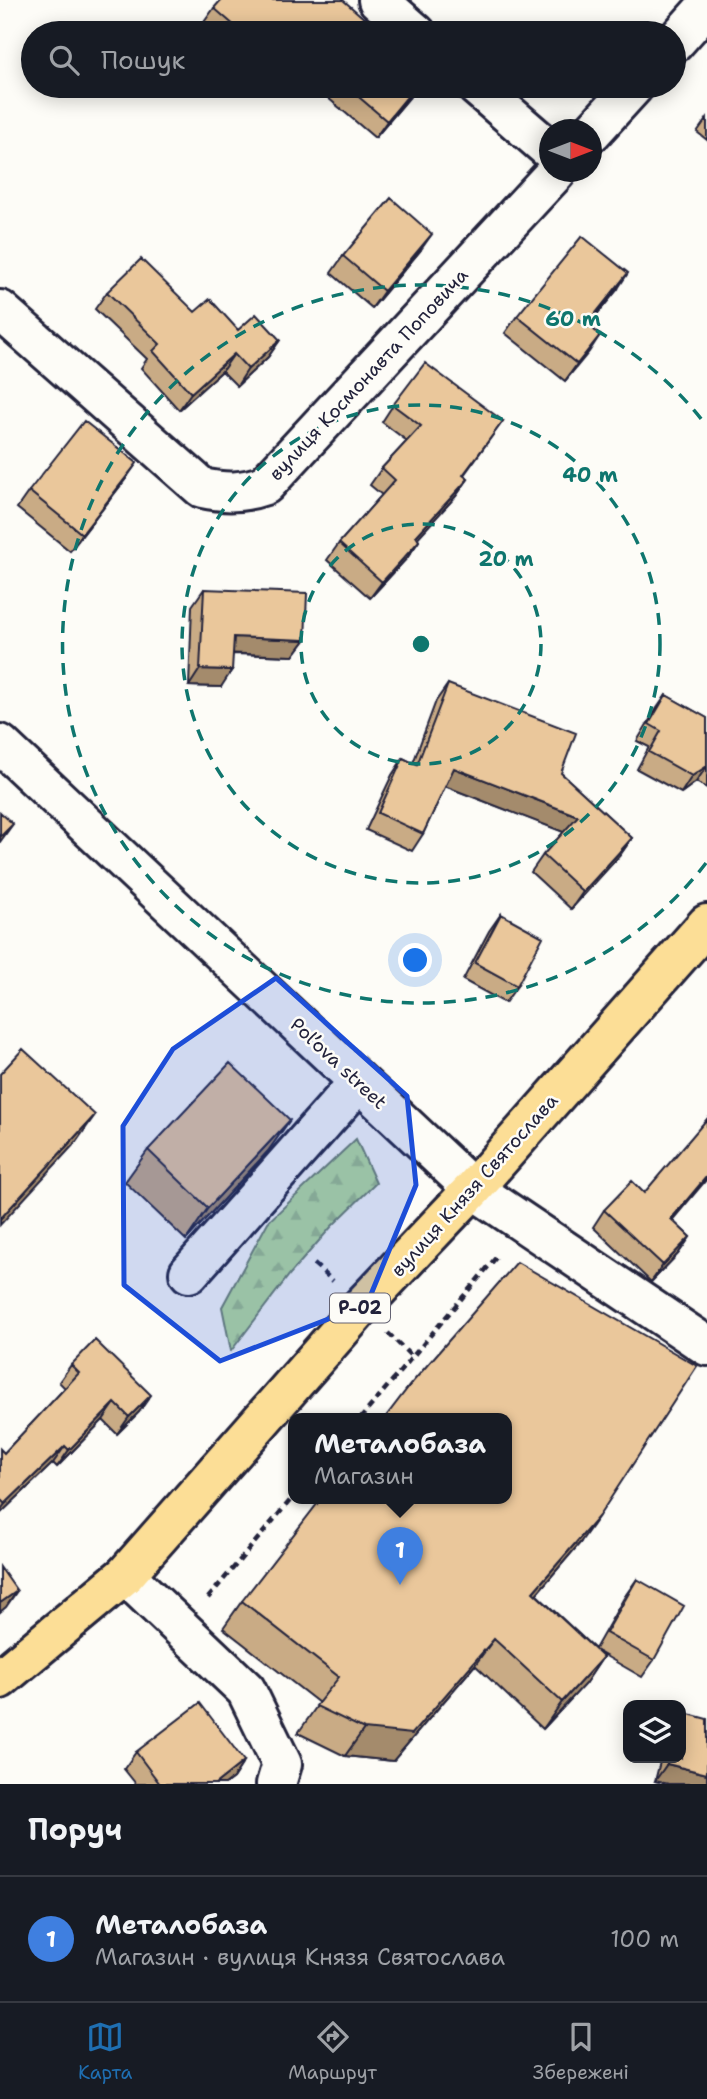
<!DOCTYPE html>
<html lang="uk">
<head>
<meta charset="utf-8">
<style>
	:root { --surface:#171b24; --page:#20242c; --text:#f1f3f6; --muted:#9ea1a6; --line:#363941; --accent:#1f6fb2 }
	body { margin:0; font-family:"Shantell Sans",sans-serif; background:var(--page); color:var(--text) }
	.controls { position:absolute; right:21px; bottom:21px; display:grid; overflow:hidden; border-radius:14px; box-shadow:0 4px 18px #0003 }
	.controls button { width:63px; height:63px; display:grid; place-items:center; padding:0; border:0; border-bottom:2px solid var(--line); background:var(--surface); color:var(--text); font:35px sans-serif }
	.compass { position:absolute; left:539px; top:119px; width:63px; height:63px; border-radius:50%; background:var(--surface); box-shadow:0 4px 18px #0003; rotate:90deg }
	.you { position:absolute; left:416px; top:961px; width:24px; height:24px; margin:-18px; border:5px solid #fff; border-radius:50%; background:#1a73e8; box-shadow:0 0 0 10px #1a73e833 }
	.badge { display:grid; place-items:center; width:46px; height:46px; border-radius:50%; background:var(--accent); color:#fff; font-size:23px; font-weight:700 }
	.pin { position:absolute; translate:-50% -58px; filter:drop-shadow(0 2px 4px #0008) }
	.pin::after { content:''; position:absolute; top:37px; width:24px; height:21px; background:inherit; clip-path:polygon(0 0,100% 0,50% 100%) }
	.popup { position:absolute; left:288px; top:1413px; width:224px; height:91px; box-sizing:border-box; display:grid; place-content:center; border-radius:14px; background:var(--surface); filter:drop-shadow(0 2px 5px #0005); font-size:23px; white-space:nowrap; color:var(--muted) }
	.popup b { font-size:26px; color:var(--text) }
	.popup::after { content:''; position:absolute; left:50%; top:100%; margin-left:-14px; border:14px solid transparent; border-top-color:var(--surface) }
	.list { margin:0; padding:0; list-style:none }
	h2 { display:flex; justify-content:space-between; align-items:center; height:91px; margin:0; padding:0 28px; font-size:30px }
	h2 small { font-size:23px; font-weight:400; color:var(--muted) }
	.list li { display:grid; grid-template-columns:46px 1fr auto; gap:21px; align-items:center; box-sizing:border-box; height:126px; padding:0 28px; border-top:2px solid var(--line) }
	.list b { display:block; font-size:26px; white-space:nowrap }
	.list p { margin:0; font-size:23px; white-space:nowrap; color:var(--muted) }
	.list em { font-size:23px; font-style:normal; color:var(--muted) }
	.icon { flex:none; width:38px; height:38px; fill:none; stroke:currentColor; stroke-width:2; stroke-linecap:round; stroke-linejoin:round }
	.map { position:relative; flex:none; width:707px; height:1784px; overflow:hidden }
	.search { position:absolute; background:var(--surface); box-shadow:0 4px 18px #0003; left:21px; right:21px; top:21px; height:77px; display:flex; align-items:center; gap:18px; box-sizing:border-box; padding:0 24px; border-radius:38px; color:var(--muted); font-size:26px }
	.sheet { height:217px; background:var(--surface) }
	nav { display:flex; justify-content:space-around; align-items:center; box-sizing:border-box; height:98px; border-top:2px solid var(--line); background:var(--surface); font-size:19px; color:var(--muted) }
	nav a { display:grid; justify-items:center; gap:4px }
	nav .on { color:var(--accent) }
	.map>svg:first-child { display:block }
	.forest { fill:url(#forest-firs); stroke:#6e806a; stroke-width:2 }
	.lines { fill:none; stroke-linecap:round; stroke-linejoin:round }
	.minor-casing { stroke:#22223b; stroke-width:44 }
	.major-casing { stroke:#22223b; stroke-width:44 }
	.path { stroke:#22223b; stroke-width:4.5; stroke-dasharray:7 5; stroke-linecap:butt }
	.minor { stroke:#fdfcf7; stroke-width:38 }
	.major { stroke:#fcde96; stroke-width:38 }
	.wall { fill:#c9ab85; stroke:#22223b; stroke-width:2 }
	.shaded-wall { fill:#a48b6c; stroke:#22223b; stroke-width:2 }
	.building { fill:#eac79b; stroke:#22223b; stroke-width:2 }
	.marked { fill:#1d4ed8; fill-opacity:0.2; stroke:#1d4ed8; stroke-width:5; stroke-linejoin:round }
	.ring { fill:none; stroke:#0f766e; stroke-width:3.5; stroke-dasharray:12 9 }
	.labels { text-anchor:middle; stroke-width:5; stroke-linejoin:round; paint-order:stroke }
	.shield { fill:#fdfcf7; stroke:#646373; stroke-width:2 }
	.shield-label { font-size:18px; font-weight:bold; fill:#22223b }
	.street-label { font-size:19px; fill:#22223b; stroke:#fdfcf7 }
	.centre { fill:#0f766e; stroke:#fdfcf7; stroke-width:3.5 }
	.ring-label { font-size:21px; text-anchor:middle; font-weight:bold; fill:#0f766e; stroke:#fdfcf7; stroke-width:5; stroke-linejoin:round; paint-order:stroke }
</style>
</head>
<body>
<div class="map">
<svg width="707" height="1784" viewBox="0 0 707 1784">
	<defs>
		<pattern id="forest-firs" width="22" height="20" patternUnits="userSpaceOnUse" patternTransform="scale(1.75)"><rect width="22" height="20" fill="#b9df9a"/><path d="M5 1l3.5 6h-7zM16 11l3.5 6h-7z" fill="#9fbf86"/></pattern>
	</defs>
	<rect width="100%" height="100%" fill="#fdfcf7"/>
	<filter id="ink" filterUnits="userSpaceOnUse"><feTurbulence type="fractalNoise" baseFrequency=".0143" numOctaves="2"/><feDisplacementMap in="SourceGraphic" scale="14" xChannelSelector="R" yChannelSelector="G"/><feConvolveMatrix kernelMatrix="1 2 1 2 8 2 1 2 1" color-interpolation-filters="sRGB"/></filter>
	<g filter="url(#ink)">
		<path class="forest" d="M356 1139 376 1183 332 1226 290 1274 231 1351 222 1307 268 1222Z"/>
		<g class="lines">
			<defs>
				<path id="minor" d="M378 0 416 33
					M674 43 707 6
					M476 86 550 150
					M592 132 634 86
					M0 310 202 488C226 493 242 493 265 485L556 172
					M0 744 473 1189 707 1346
					M189 1273 359 1082
					M125 1575 246 1690 282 1764 276 1784"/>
				<path id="major" d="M0 1679 125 1575 362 1306 473 1189 707 924"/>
			</defs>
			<use href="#minor" class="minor-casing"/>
			<use href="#major" class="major-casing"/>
			<path class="path" d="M314 1264 333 1281
				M388 1333 412 1357
				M360 1419 499 1254
				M208 1598 293 1497"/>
			<use href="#minor" class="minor"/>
			<use href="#major" class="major"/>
		</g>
		<path class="wall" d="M214 8 381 33H212L202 25Z
			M292 86H314L305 96Z
			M314 86H419L375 138Z
			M707 118V140L697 132Z
			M420 251 372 308 331 273 343 256Z
			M617 290 588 325 600 335 565 381 505 333 517 316Z
			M107 292 195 312 238 330 280 340 268 357 237 386 222 371 179 410 141 368 147 359 95 309Z
			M393 405 503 421 464 475 468 479 456 496 417 538 419 541 407 558 370 598 327 560 339 543 382 495 370 485 382 468 407 441 382 422Z
			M125 480 70 551 17 508 29 491Z
			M204 589 305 640 293 656 233 654 221 687 189 686 192 606Z
			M448 684 561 773 632 838 620 855 571 909 531 872 543 855 564 832 445 786 423 834 412 851 366 830 392 775 403 758 413 763 436 701Z
			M666 695 707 718V788L696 782 681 793 637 769 649 747 637 741 655 711Z
			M501 914 517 986 505 1003 463 980 489 931Z
			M148 1150 268 1151 186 1240 125 1182Z
			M604 1210 672 1220 690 1237 678 1254 651 1282 593 1227Z
			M71 1365 139 1412 117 1434 103 1420 57 1467 53 1463 0 1514V1449L4 1453 65 1388 59 1382Z
			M580 1543 536 1594 595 1649 625 1596 637 1579 654 1660 642 1677 597 1651 603 1657 585 1684 543 1729 475 1665 393 1761 345 1756 298 1733 319 1703 223 1628 242 1601Z
			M136 1752 244 1761 233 1778 225 1784H136L124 1769Z
			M661 1758H681L707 1784H669L655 1781Z"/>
		<path class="shaded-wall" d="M416 86H419L375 138 387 121Z
			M432 234 420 251 372 308 384 291Z
			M628 273 617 290 575 341 587 324Z
			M600 335 589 352 565 381 577 364Z
			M280 340 268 357 237 386 248 369Z
			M234 354 222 371 179 410 191 393Z
			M137 463 125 480 70 551 82 534Z
			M468 479 456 496 404 553 416 536Z
			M419 541 407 558 370 598 382 582Z
			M234 637 305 640 293 656 222 653Z
			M200 669 232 670 221 687 189 686Z
			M707 766 696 782 681 793 692 776Z
			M454 768 578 816 566 833 442 785Z
			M13 824 0 842V837Z
			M632 838 620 855 571 909 583 892Z
			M95 1115 76 1142 0 1225V1219Z
			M290 1120 268 1151 186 1240 208 1208Z
			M707 1176V1179L659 1236 671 1219Z
			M690 1237 678 1254 651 1282 663 1265Z
			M151 1395 139 1412 117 1434 129 1417Z
			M115 1403 103 1420 57 1467 69 1450Z
			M65 1446 53 1463 0 1514V1511L5 1504Z
			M599 1516 580 1543 515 1619 533 1592Z
			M17 1591 6 1607 0 1612V1603Z
			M494 1639 475 1665 393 1761 345 1756 364 1729Z
			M603 1657 585 1684 543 1729 562 1702Z
			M244 1761 233 1778 225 1784H215Z
			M667 1764 707 1774V1784H669L655 1781Z"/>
		<path class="building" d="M221 0H343L381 33H263L259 30 257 33H243L214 8Z
			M346 86H416L387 121Z
			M391 198 432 234 384 291 343 256Z
			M582 236 628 273 587 324 600 335 577 364 517 316Z
			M141 259 195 312 210 299 238 330 256 314 280 340 248 369 234 354 191 393 153 351 160 344 107 292Z
			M425 363 503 421 463 475 468 479 416 536 419 541 382 582 339 543 395 480 382 468 421 426 393 405Z
			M84 421 137 463 82 534 29 491Z
			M204 589 307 593 305 640 234 637 232 670 200 669Z
			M448 684 576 733 561 773 632 838 583 892 543 855 578 816 454 768 423 834 378 813 403 758 417 765Z
			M666 695 707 718V766L692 776 649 752 661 731 649 724Z
			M0 812 13 824 0 837Z
			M501 914 543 937 517 986 475 963Z
			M23 1049 95 1115 0 1219V1074Z
			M230 1063 290 1120 208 1208 148 1150Z
			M707 1119V1176L671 1219 690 1237 663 1265 604 1210 632 1181 644 1193Z
			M517 1262 697 1366 599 1516 533 1592 603 1657 562 1702 494 1639 412 1734 364 1729 316 1706 339 1677 242 1601 321 1499H507V1419H384L410 1385Z
			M95 1340 151 1395 129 1417 115 1403 69 1450 65 1446 5 1504 0 1499V1449L4 1453 79 1373 71 1365Z
			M0 1567 17 1591 0 1603Z
			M637 1579 684 1606 654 1660 606 1633Z
			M200 1703 244 1761 215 1784H160L136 1752Z
			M681 1712 707 1719V1774L667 1764 669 1758H681Z"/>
	</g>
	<path class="marked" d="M276 978 407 1096 416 1185 367 1304 220 1361 124 1285 123 1126 173 1049Z"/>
	<g class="ring">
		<circle cx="421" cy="644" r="120"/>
		<circle cx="421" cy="644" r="239"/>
		<path d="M706 863A359 359 0 1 1 706 425"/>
	</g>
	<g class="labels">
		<rect class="shield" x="330" y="1293.5" width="60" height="29" rx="5"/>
		<g class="shield-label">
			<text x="360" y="1314">Р-02</text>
		</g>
		<g class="street-label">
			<text transform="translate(368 374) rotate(-47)" y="7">вулиця Космонавта Поповича</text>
			<text transform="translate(339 1063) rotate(43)" y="7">Pol’ova street</text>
			<text transform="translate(474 1185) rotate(-48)" y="7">вулиця Князя Святослава</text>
		</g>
	</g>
	<circle cx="421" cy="644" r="10" class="centre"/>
	<g class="ring-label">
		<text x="573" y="326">60 m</text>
		<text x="590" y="482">40 m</text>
		<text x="506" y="566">20 m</text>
	</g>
</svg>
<div class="controls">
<button><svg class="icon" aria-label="layers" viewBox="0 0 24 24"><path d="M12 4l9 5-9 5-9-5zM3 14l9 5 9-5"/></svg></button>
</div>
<svg class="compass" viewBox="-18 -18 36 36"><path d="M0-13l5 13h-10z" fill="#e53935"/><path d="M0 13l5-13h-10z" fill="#9ea1a6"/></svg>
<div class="you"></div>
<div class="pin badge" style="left:400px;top:1585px;background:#3f7fe0">1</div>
<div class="popup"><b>Металобаза</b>Магазин</div>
<div class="search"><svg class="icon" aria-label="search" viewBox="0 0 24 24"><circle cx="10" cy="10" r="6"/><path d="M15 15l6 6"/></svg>Пошук</div>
</div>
<section class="sheet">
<h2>Поруч<small></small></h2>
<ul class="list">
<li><span class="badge" style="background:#3f7fe0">1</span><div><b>Металобаза</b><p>Магазин · вулиця Князя Святослава</p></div><em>100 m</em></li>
</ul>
</section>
<nav>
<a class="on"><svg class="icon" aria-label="map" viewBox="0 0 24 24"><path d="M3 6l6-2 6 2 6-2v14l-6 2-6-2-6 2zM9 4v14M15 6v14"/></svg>Карта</a>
<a><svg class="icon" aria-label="directions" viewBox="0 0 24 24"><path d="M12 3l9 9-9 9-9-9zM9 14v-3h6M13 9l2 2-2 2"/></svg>Маршрут</a>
<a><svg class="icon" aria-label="saved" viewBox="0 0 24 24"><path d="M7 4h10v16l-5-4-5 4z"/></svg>Збережені</a>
</nav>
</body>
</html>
